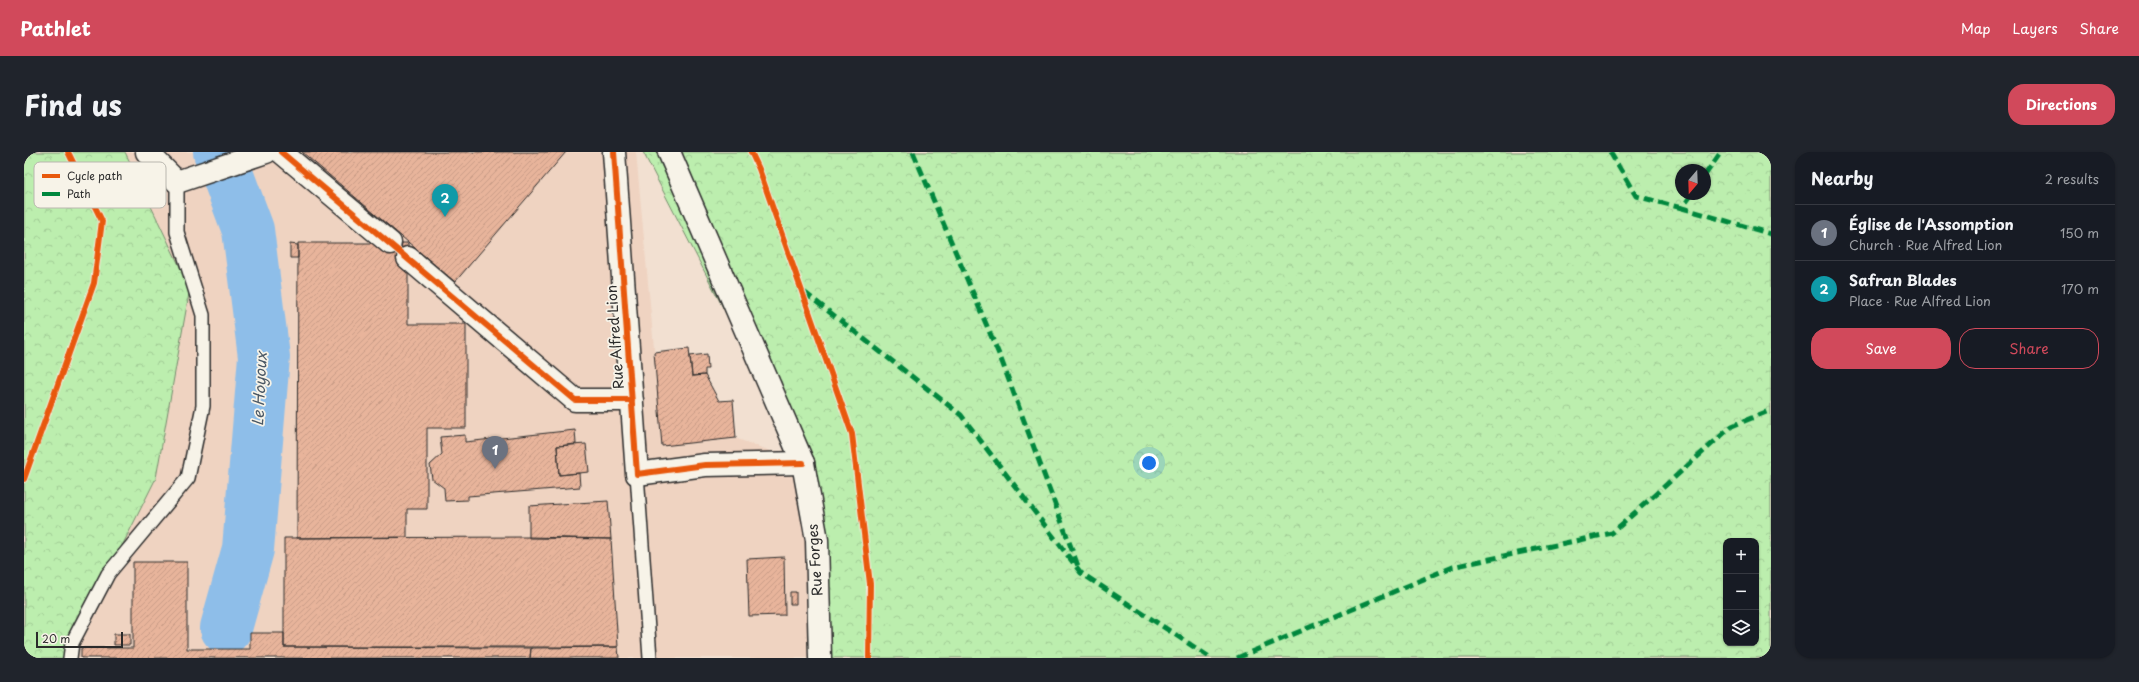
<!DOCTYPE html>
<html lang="en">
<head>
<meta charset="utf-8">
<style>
	:root { --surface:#171b24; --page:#20242c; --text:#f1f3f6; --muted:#9ea1a6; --line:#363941; --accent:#d1495b }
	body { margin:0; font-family:"Playpen Sans",sans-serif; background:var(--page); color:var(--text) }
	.controls { position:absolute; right:12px; bottom:12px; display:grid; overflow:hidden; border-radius:8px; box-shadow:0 1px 3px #0004 }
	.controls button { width:36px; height:36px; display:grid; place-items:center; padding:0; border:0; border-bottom:1px solid var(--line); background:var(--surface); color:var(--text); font:20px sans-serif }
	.compass { position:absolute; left:1651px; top:12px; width:36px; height:36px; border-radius:50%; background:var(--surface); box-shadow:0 1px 3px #0004; rotate:199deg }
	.scale { position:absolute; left:12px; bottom:10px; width:87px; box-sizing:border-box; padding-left:4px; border:2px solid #2b2b2b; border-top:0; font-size:11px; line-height:14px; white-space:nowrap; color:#2b2b2b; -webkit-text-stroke:3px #f7f3e8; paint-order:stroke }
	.you { position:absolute; left:1125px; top:311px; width:14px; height:14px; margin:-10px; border:3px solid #fff; border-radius:50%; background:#1a73e8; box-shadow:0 0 0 6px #1a73e833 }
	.badge { display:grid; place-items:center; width:26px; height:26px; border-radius:50%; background:var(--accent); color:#fff; font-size:13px; font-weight:700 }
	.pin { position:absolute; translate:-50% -33px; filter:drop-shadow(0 1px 2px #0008) }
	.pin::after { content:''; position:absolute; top:21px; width:14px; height:12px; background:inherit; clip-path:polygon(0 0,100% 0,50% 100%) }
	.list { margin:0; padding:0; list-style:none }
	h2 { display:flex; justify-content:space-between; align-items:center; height:52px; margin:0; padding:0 16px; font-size:17px }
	h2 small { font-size:13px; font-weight:400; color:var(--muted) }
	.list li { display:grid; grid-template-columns:26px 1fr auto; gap:12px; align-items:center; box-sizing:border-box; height:56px; padding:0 16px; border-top:1px solid var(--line) }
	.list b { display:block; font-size:15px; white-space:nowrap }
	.list p { margin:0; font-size:13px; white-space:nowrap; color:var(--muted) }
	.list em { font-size:13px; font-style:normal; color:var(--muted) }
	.actions { display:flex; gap:8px; padding:12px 16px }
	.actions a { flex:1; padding:9px 0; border:1px solid var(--accent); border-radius:16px; text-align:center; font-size:14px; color:var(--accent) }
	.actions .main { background:var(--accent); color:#fff }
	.icon { flex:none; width:22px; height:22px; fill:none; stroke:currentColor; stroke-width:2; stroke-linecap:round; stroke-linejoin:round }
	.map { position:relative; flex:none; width:1747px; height:506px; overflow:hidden; border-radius:16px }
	header { display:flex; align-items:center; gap:24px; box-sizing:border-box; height:56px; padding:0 20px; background:var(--accent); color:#fff }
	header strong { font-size:19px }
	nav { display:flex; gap:22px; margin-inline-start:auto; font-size:14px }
	.intro { display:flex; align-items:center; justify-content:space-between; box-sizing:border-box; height:96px; padding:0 24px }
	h1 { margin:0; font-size:28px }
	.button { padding:10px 18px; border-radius:16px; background:var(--accent); color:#fff; font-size:14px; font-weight:700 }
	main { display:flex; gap:24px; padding:0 24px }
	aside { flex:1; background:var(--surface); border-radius:16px; box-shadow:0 1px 3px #0004 }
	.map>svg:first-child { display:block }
	.built { fill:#efd3c1 }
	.forest { fill:url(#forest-crowns); stroke:#748c6c; fill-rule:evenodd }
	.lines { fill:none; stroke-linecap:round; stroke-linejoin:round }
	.river { stroke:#8ebee9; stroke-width:52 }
	.building { fill:url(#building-hatch); stroke:#2b2b2b }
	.service-casing { stroke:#2b2b2b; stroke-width:16 }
	.minor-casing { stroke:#2b2b2b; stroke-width:25 }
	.secondary-casing { stroke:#2b2b2b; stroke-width:25 }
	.service { stroke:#f7f3e8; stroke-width:13 }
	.minor { stroke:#f7f3e8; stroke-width:22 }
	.secondary { stroke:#f7f3e8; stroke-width:22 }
	.quiet { stroke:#00873e; stroke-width:5; stroke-dasharray:10 5; stroke-linecap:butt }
	.cycleway-casing { stroke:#f7f3e8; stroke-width:8 }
	.cycleway { stroke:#e8590c; stroke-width:6 }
	.labels { text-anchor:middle; stroke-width:3.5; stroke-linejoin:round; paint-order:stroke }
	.street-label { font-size:14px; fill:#2b2b2b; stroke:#f7f3e8 }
	.water-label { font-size:15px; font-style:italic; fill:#495764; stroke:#f7f3e8 }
	.key { fill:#f7f3e8; stroke:#bab7af; stroke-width:1 }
	.key-label { font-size:11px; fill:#2b2b2b }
</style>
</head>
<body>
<header>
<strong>Pathlet</strong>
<nav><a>Map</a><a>Layers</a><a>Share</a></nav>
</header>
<div class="intro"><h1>Find us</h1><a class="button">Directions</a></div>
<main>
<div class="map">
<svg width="1747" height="506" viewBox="0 0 1747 506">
	<defs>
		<pattern id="forest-crowns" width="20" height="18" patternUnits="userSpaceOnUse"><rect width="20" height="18" fill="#bceeae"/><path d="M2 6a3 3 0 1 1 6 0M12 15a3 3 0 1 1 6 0" fill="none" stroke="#a2cc96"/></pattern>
		<pattern id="building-hatch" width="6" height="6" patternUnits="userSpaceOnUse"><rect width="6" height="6" fill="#e8b49b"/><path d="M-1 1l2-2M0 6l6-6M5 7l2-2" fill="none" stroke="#c79b86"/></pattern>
	</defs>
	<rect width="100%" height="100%" fill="#f2e0d1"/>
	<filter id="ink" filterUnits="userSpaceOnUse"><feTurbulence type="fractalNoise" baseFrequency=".025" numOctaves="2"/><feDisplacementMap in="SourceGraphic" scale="8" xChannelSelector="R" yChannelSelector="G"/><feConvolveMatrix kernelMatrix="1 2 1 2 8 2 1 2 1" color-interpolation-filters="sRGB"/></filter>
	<g filter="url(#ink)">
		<path class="built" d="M101 0H612L639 293 711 286 779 311 796 506H46L166 136Z"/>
		<path class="forest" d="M0 0H101L166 136 132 326 84 422 46 506H0Z
			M619 0H1747V506H796L779 311ZM1657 18H1681V42H1657ZM1702 389H1732V491H1702Z"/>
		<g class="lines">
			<path class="river" d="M195 0 224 78 240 205 224 397 202 476"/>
		</g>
		<path class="building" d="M278 0H542L431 130Z
			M274 91H384V172H442V276H403V357H383V385L273 386Z
			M266 92 274 93V106H266Z
			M665 196 668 224 681 223 695 249 709 248 712 286 638 294 630 200Z
			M683 202 684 217H681V223L668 224 666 204Z
			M551 278 552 292 533 294 535 323 555 321 556 335 444 344V348L421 349 420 336 408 327 406 313 418 302 416 285 441 283V290Z
			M562 292 565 320 535 323 533 294Z
			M584 349 587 387 505 386V354Z
			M505 385 587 387 594 495H260V386Z
			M760 405 761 463 725 464 723 407Z
			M109 410H163V497H226V481H260V495L507 496 506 506H57V496H109Z
			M766 440H772V452H766Z
			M90 482H106V493H90Z
			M594 495 595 506H506L507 496Z"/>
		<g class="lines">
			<defs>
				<path id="service" d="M613 322 626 506
					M46 506 48 491 84 422 164 326 179 254V163L153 80V30"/>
				<path id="minor" d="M123 0 153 30 242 0
					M257 0 366 91
					M590 0 613 322 681 313 779 311
					M384 106 551 248H608"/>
				<path id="secondary" d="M645 0 779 311 793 388 796 506"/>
			</defs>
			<use href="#service" class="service-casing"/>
			<use href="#minor" class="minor-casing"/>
			<use href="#secondary" class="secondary-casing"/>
			<use href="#service" class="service"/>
			<use href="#minor" class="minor"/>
			<use href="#secondary" class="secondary"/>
			<path class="quiet" d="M889 0 977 207 1054 414
				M1586 0 1612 44 1658 56
				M1681 23 1697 0
				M1668 42 1658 56 1747 82
				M780 140 937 263 1057 421 1187 506
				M1213 506 1428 415 1588 381 1708 274 1747 258"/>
			<defs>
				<path id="cycleway" d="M257 0 551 248H608
					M590 0 613 322 681 313 779 311
					M727 0 735 17 828 282 846 432 845 506
					M0 327 70 131 78 69 44 0"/>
			</defs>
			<use href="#cycleway" class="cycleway-casing"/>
			<use href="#cycleway" class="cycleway"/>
		</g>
	</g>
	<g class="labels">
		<g class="street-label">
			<text transform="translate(591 185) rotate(-94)" y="5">Rue Alfred Lion</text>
			<text transform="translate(791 408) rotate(-94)" y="5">Rue Forges</text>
		</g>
		<g class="water-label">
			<text transform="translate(236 237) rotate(-87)" y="5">Le Hoyoux</text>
		</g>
	</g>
	<rect x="10" y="10" width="132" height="46" rx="6" class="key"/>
	<rect x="18" y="22" width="18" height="4" fill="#e8590c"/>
	<rect x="18" y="40" width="18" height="4" fill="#00873e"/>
	<g class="key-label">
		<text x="43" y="28">Cycle path</text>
		<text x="43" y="46">Path</text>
	</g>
</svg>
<div class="controls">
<button>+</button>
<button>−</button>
<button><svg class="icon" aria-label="layers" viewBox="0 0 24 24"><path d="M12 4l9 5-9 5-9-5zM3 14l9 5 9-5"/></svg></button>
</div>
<svg class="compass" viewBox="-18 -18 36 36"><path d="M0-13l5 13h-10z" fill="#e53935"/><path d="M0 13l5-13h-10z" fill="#9ea1a6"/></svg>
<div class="scale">20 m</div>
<div class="you"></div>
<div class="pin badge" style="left:471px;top:317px;background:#6b7280">1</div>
<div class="pin badge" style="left:421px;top:65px;background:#0f9aa8">2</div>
</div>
<aside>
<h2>Nearby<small>2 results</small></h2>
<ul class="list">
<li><span class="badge" style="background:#6b7280">1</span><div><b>Église de l'Assomption</b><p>Church · Rue Alfred Lion</p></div><em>150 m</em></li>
<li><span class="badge" style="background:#0f9aa8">2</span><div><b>Safran Blades</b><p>Place · Rue Alfred Lion</p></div><em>170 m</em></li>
</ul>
<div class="actions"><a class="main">Save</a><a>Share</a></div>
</aside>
</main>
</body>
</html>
